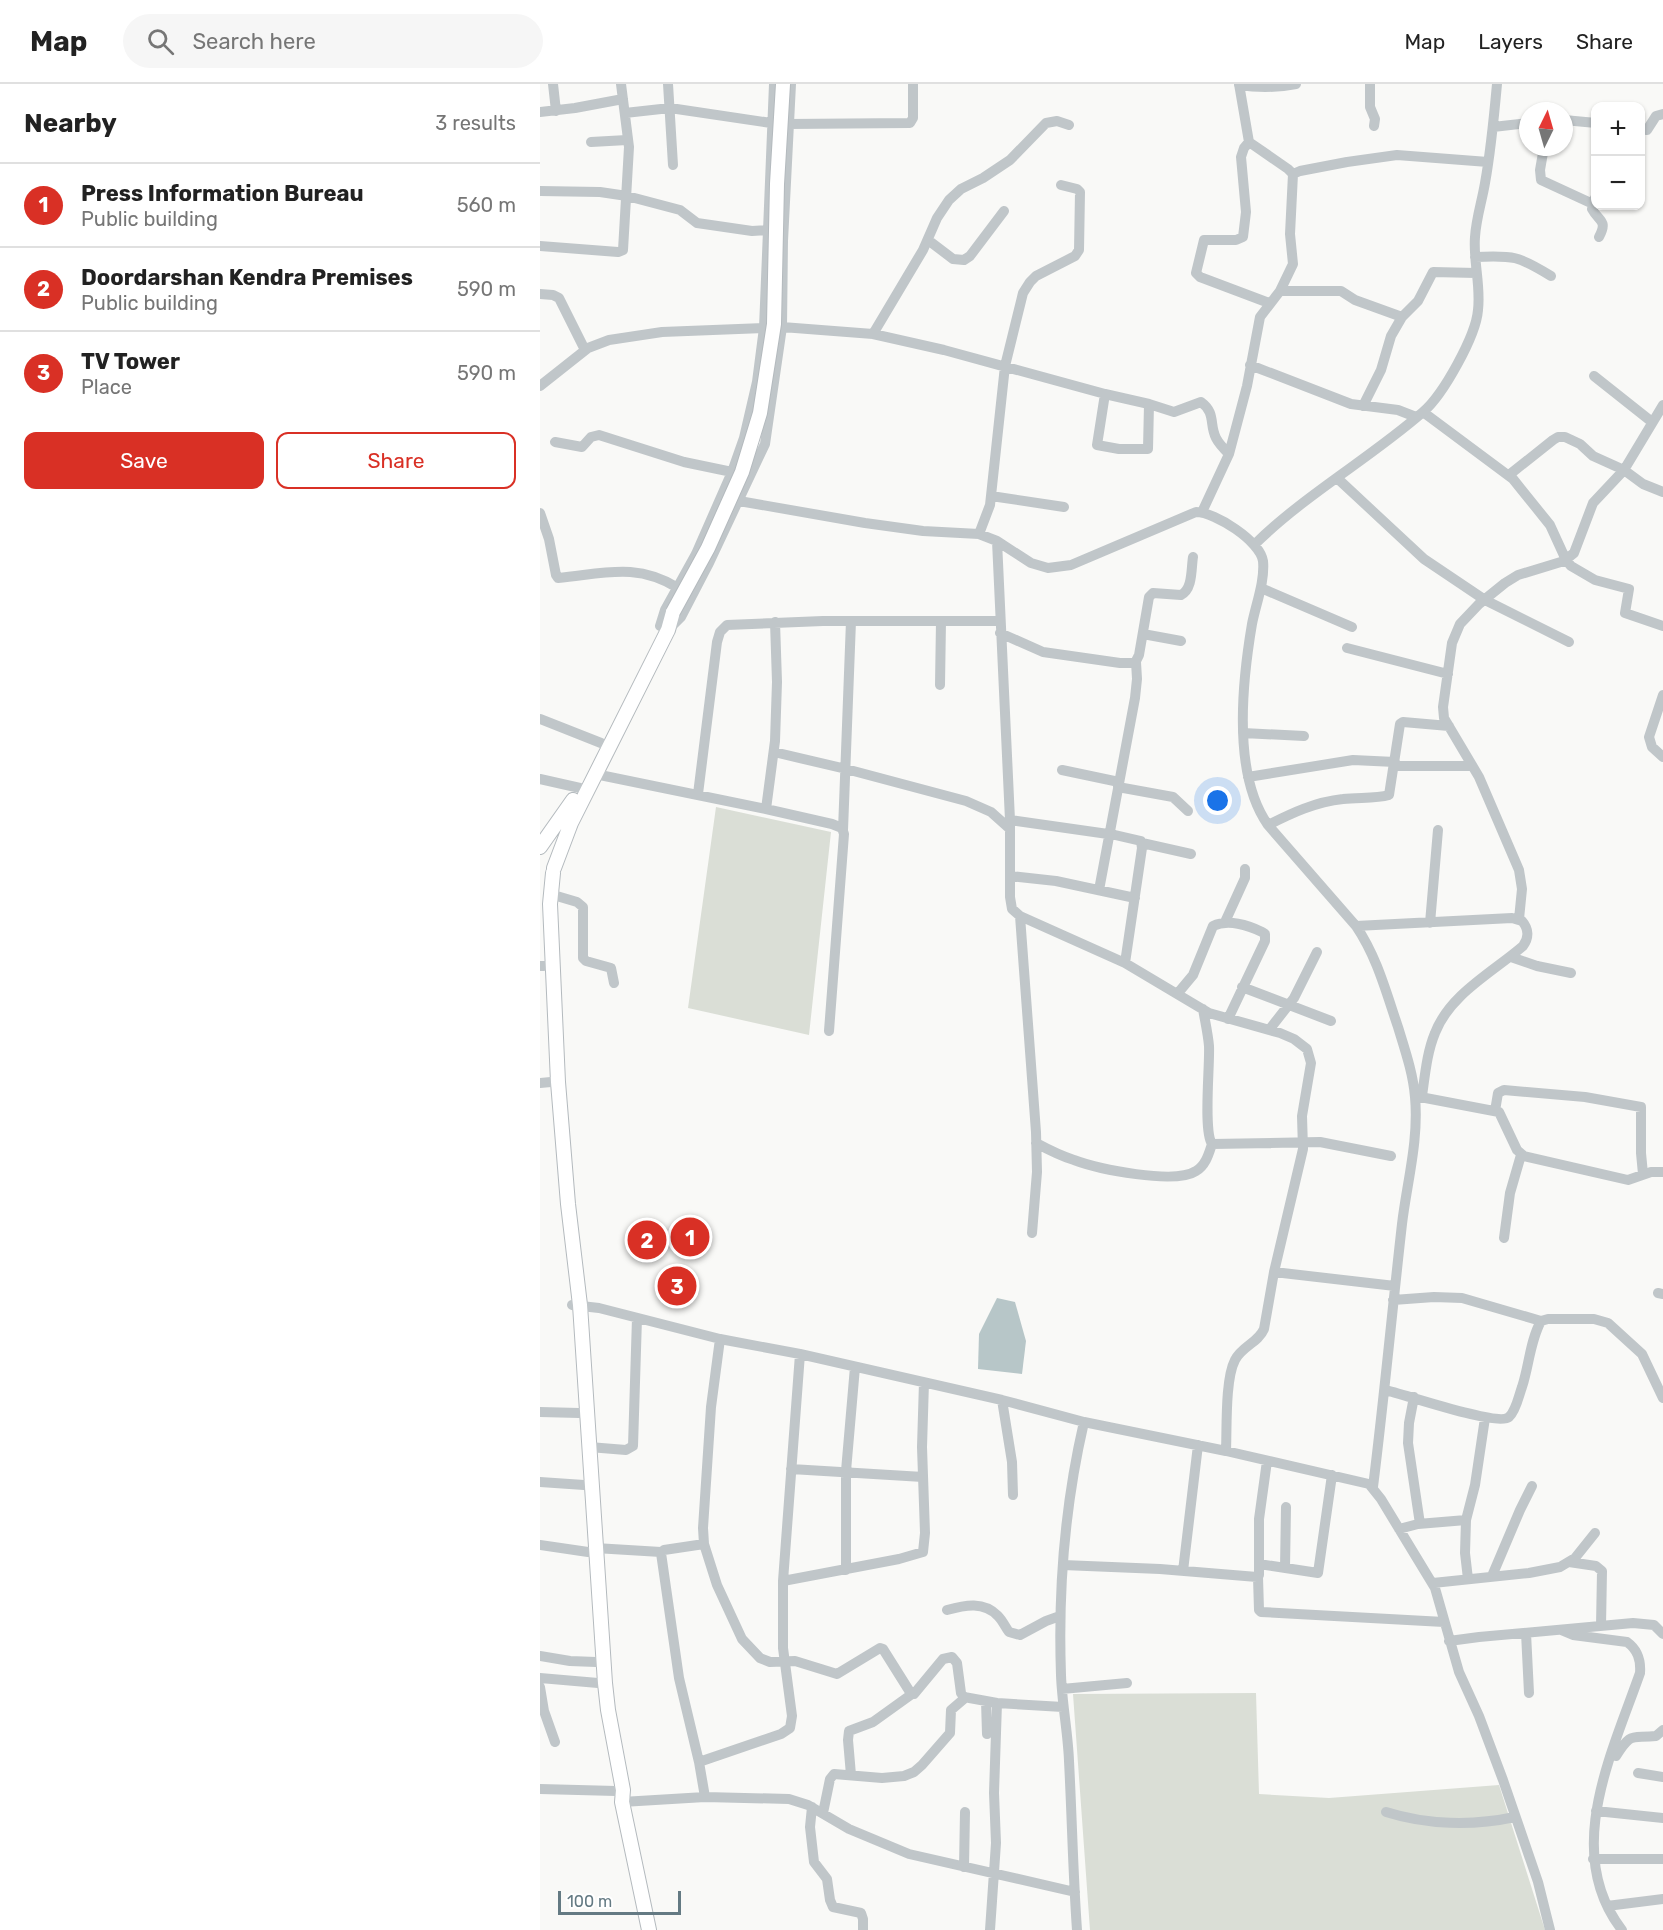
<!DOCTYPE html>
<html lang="en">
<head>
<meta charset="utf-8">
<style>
	:root { --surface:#fff; --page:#f6f6f6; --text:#222; --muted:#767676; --line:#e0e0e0; --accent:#d93025 }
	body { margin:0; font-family:Rubik,sans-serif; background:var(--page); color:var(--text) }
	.controls { position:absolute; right:18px; top:18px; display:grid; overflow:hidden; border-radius:12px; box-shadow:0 2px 4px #0004 }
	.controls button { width:54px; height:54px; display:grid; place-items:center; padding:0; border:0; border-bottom:2px solid var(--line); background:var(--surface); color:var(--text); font:30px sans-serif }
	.compass { position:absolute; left:979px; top:18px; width:54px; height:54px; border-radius:50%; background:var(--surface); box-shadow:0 2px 4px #0004; rotate:5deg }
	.scale { position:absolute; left:18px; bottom:15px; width:123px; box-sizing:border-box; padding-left:6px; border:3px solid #647a83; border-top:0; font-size:16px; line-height:21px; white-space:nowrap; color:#647a83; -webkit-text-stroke:4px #fff; paint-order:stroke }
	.you { position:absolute; left:678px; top:717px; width:21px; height:21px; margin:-15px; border:4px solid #fff; border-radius:50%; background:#1a73e8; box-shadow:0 0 0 9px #1a73e833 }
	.badge { display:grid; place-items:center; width:39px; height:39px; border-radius:50%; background:var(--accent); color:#fff; font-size:20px; font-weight:700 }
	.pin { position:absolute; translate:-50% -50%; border:3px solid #fff; box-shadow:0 2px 6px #0006 }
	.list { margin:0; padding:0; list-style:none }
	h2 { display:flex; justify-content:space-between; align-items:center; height:78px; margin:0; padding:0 24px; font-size:26px }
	h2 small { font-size:20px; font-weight:400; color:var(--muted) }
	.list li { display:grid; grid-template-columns:39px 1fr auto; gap:18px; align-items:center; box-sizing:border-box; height:84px; padding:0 24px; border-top:2px solid var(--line) }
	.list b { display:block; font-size:22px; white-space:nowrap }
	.list p { margin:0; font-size:20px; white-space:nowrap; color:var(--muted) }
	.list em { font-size:20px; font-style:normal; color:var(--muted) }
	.actions { display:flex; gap:12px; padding:18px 24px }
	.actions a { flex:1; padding:14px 0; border:2px solid var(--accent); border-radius:12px; text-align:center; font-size:21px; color:var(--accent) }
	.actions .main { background:var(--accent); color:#fff }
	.icon { flex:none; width:33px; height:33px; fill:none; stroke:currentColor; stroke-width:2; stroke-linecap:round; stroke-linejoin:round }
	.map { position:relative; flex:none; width:1123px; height:1846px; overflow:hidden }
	header { display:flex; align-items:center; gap:36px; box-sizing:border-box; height:84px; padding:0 30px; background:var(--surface); border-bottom:2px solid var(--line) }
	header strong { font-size:28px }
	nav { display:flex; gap:33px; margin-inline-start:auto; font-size:21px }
	.search { width:420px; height:54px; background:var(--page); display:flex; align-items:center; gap:15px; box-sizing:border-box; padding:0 21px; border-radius:33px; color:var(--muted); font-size:22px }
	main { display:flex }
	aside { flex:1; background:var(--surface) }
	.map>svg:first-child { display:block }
	.green { fill:#daded6 }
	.water { fill:#b7c6c8 }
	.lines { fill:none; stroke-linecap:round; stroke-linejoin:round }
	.major-casing { stroke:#b4babe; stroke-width:16 }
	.minor { stroke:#c0c6c9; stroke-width:10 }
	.major { stroke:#fff; stroke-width:14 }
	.major-bridge-casing { stroke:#b4babe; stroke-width:16; stroke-linecap:butt }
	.major-bridge { stroke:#fff; stroke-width:14 }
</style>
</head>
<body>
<header>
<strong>Map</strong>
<div class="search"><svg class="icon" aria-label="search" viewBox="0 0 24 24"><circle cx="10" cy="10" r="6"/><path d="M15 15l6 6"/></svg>Search here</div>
<nav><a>Map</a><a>Layers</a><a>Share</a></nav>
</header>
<main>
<aside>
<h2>Nearby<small>3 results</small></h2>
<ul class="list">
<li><span class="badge">1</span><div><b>Press Information Bureau</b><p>Public building</p></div><em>560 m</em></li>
<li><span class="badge">2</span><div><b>Doordarshan Kendra Premises</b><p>Public building</p></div><em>590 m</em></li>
<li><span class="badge">3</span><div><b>TV Tower</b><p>Place</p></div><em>590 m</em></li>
</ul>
<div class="actions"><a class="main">Save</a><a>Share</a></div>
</aside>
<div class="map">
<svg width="1123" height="1846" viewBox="0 0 1123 1846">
	<rect width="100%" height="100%" fill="#f9f9f7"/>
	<path class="green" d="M176 723 291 748 269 951 148 924Z
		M716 1609 719 1710 789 1714 959 1701 1005 1846H550L533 1610Z"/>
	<path class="water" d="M457 1214 475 1218 486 1257 482 1290 438 1285 439 1250Z"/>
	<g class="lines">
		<defs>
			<path id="major" d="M0 763 33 716
				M14 784 31 739 128 546 133 528
				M13 789 10 820 18 998 28 1120 40 1221 65 1599 68 1626 83 1706 82 1718 109 1846"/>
		</defs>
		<use href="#major" class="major-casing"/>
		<path class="minor" d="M13 0 16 27
			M128 0 133 81
			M830 0V23L835 35 834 42
			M699 1C719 4 736 4 756 0
			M0 28 35 24 83 15
			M85 29 130 24 231 39
			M1024 36 1056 39
			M248 40 370 39 373 34V0
			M953 43 988 39
			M1100 45 1107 46 1116 32 1123 30
			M51 58 87 56
			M709 58 704 64 701 73 706 128 703 153 696 156H664L656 189 660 193 729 219
			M1004 63 1000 86 1001 96 1053 120
			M753 90 760 87 807 78 857 71 948 78
			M0 107 60 108 87 112 140 126 157 139 212 147 228 146
			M1055 114 1052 125C1059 138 1068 136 1059 153
			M388 156 413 175 424 176 430 172 464 127
			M0 162 78 168 83 166 89 63 81 0
			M935 173C973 171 979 172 1011 192
			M740 207H801L815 216 862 233
			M0 210 13 211 19 214 45 266
			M242 243 333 250 404 266 565 310 557 361 579 365H608L609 320 565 310
			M333 250 383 166 397 134 409 116 421 105 443 94 470 76 506 39 517 37 529 41
			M710 281 811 320 858 326 876 333
			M1054 292 1112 338
			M0 302 48 264 69 256 122 248 224 244
			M609 320 634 328 661 318C676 329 669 340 676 354 679 360 684 365 689 370
			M823 322 841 286 851 252 862 233 878 217 893 188 936 189
			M883 328 973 395 1010 441 1026 476 1031 482 1055 496 1089 505 1085 529 1123 542
			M15 358 42 363 51 353 59 351 144 378 192 388
			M969 391 1013 356 1018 353H1025L1040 360 1053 372 1084 386 1103 400 1123 408
			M797 394 884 475 945 516 1029 558
			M451 412 524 423
			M199 417 325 439 383 447 439 450 457 457 491 479 508 484 531 481 656 428C675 428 720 457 723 477 725 497 716 520 712 540 702 599 692 690 728 741L816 842C837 873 846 908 858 943 865 966 873 989 875 1013 879 1056 867 1098 862 1140 852 1228 844 1315 833 1403
			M662 428 689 370 707 302 720 233 740 207 753 180 750 150 753 90 748 85 709 58 699 0
			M0 429 9 455 16 491 18 494C63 490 96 478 138 504
			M439 450 450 421 465 282 483 209 490 198 496 192 535 172 539 166 540 108 537 105 521 101
			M457 457 470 736V813L472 825 480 832 585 879 669 929 740 949 754 955 767 965 771 979 762 1032 763 1065 734 1188 724 1245C718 1259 702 1262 695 1276 685 1295 687 1344 686 1367
			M715 460C766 410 829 375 883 328 903 311 936 252 938 226 941 201 933 177 935 153 936 135 942 117 945 99 951 66 954 33 957 0
			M721 504 812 543
			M120 542 125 526 156 470 192 388 204 354 217 298 224 244 234 0
			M130 544 141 533 168 481 225 360 242 243 243 157 251 0
			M460 549 503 568 580 579H595L599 571 609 513 613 509 641 511C653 505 651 485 653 473
			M603 550 641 557
			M807 564 908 590
			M400 601 401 537
			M1123 611 1109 653 1112 663 1123 673
			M0 635 61 659
			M703 649 764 652
			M234 668 306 685 426 717 451 728 470 745
			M854 682H932
			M522 686 579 698
			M55 690 226 725 292 740 302 744 304 750 289 947
			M708 693 813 676 855 678
			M0 695 40 704
			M578 703 633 713 648 727
			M158 710 177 558 180 548 187 541 283 537H460
			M226 725 235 657 237 598 235 538
			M470 736 575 751 601 757 602 764 585 879
			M728 741C752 729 775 718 803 715 818 713 835 715 849 711L860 640 863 638 909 642
			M303 746 311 537
			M602 759 651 770
			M470 792 516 797 595 814
			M559 806 595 614 597 595 596 578
			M10 810 37 818 43 823V874L46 877 71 884 74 899
			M480 832 496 1048 497 1088 492 1149
			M979 835 982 805 979 786 939 693 904 634 903 623 912 559 920 540 939 520 965 499 978 491 1024 477 1034 469 1053 419 1084 386 1123 321
			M685 838 705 794V785
			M890 839 898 746
			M816 842 972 834 982 837C989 845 989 854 983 862 953 888 910 910 895 949 887 968 885 991 882 1012
			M971 873 997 882 1031 889
			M0 882H4
			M702 903 791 937
			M638 909 653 891 673 842C688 835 708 841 722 848L725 850V857L688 935
			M663 925C665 937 668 950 669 962 670 982 663 1047 672 1060L780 1058 851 1072
			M729 946 754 914 777 868
			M0 999 11 998
			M875 1012 959 1028 977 1066 984 1072 1088 1096 1111 1088H1123
			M955 1027 958 1009 964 1006 1045 1013 1101 1023V1069L1103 1090
			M496 1059C509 1066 521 1072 534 1076 558 1085 635 1101 656 1087 666 1081 669 1069 672 1060
			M964 1154 970 1109 981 1071
			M734 1188 855 1202
			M1118 1209 1123 1210
			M853 1216 894 1213 922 1214 1001 1237
			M32 1221 59 1224 180 1255 260 1270 462 1316 544 1338 686 1367 829 1400 841 1415 895 1504 919 1588 939 1632 963 1696 998 1798 1010 1846
			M180 1255 171 1323 163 1444 164 1460 177 1501 202 1555 220 1574 230 1578 255 1577 297 1590 340 1564 343 1565 370 1608 374 1610 403 1575 412 1573 417 1579 421 1609 424 1613 457 1619 523 1623
			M845 1306C864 1310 958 1343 969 1333 976 1327 979 1311 982 1303 989 1282 990 1257 1001 1237L1008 1235H1054L1068 1239 1102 1270 1123 1314
			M874 1313 869 1339 868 1359 880 1440
			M462 1316 472 1378 473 1411
			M0 1328 39 1329
			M49 1363 86 1366 93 1362 97 1234
			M251 1385 383 1393
			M0 1398 44 1401
			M859 1445 878 1440 926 1436
			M164 1460 124 1466 121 1469 139 1594 159 1678 165 1713
			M0 1461 48 1468
			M55 1464 121 1468
			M1029 1478 1056 1482 1062 1487 1061 1542
			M719 1480 778 1489 792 1391
			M523 1481 620 1485 717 1493 719 1491V1435L727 1377
			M745 1484 746 1423
			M306 1486V1387L315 1283
			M643 1487 658 1361
			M952 1492 980 1426 992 1402
			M718 1493 719 1526 721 1528 904 1538
			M928 1495 925 1469 926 1436 935 1401 945 1334
			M243 1497 359 1475 383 1468 385 1449 382 1363 384 1298
			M893 1499 989 1489 1020 1483 1035 1474 1055 1449
			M407 1526C425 1521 444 1517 458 1532 463 1537 465 1543 469 1548L480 1551 506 1537 520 1532
			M1021 1546 1033 1551 1087 1558C1098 1566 1101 1576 1100 1589 1072 1669 1022 1769 1082 1846
			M986 1549 989 1609
			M909 1557 939 1553 1093 1539 1114 1541 1123 1550
			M0 1572 30 1577 56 1578
			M0 1594 58 1599
			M0 1603 4 1627 15 1658
			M522 1605 587 1599
			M446 1617 447 1650
			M1076 1672C1092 1647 1091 1655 1116 1652L1123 1646
			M159 1678 241 1650 250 1644 252 1632 243 1564V1497L260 1270
			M1098 1689 1123 1693
			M311 1691 308 1656 309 1647 333 1638 372 1610
			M0 1705 76 1707
			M82 1718 165 1713 249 1715 268 1721 309 1745 369 1770 535 1808
			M272 1723 270 1743 274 1778 287 1795 290 1816 293 1823 321 1829 323 1835V1846
			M1056 1727 1123 1734
			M846 1728C887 1741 933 1742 975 1733
			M283 1729 290 1695 294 1690 342 1694 364 1692 374 1688 382 1681 410 1649 411 1626 425 1614
			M1053 1775H1123
			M424 1783 425 1728
			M1067 1822 1123 1815
			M450 1846 456 1759 454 1709 457 1619
			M537 1846C533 1790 532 1734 529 1677 528 1649 522 1620 521 1591 518 1507 525 1420 544 1338"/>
		<use href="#major" class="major"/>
		<defs>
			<path id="major-bridge" d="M133 528 168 464 202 388 220 329 234 240 237 100 243 0"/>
		</defs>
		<use href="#major-bridge" class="major-bridge-casing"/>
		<use href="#major-bridge" class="major-bridge"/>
	</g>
</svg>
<div class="controls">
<button>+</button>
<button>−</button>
</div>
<svg class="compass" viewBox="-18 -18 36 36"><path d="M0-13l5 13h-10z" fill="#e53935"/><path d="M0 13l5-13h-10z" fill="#767676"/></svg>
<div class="scale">100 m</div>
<div class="you"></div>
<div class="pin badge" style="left:150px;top:1153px">1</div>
<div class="pin badge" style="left:107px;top:1156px">2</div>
<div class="pin badge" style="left:137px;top:1202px">3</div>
</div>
</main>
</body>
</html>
